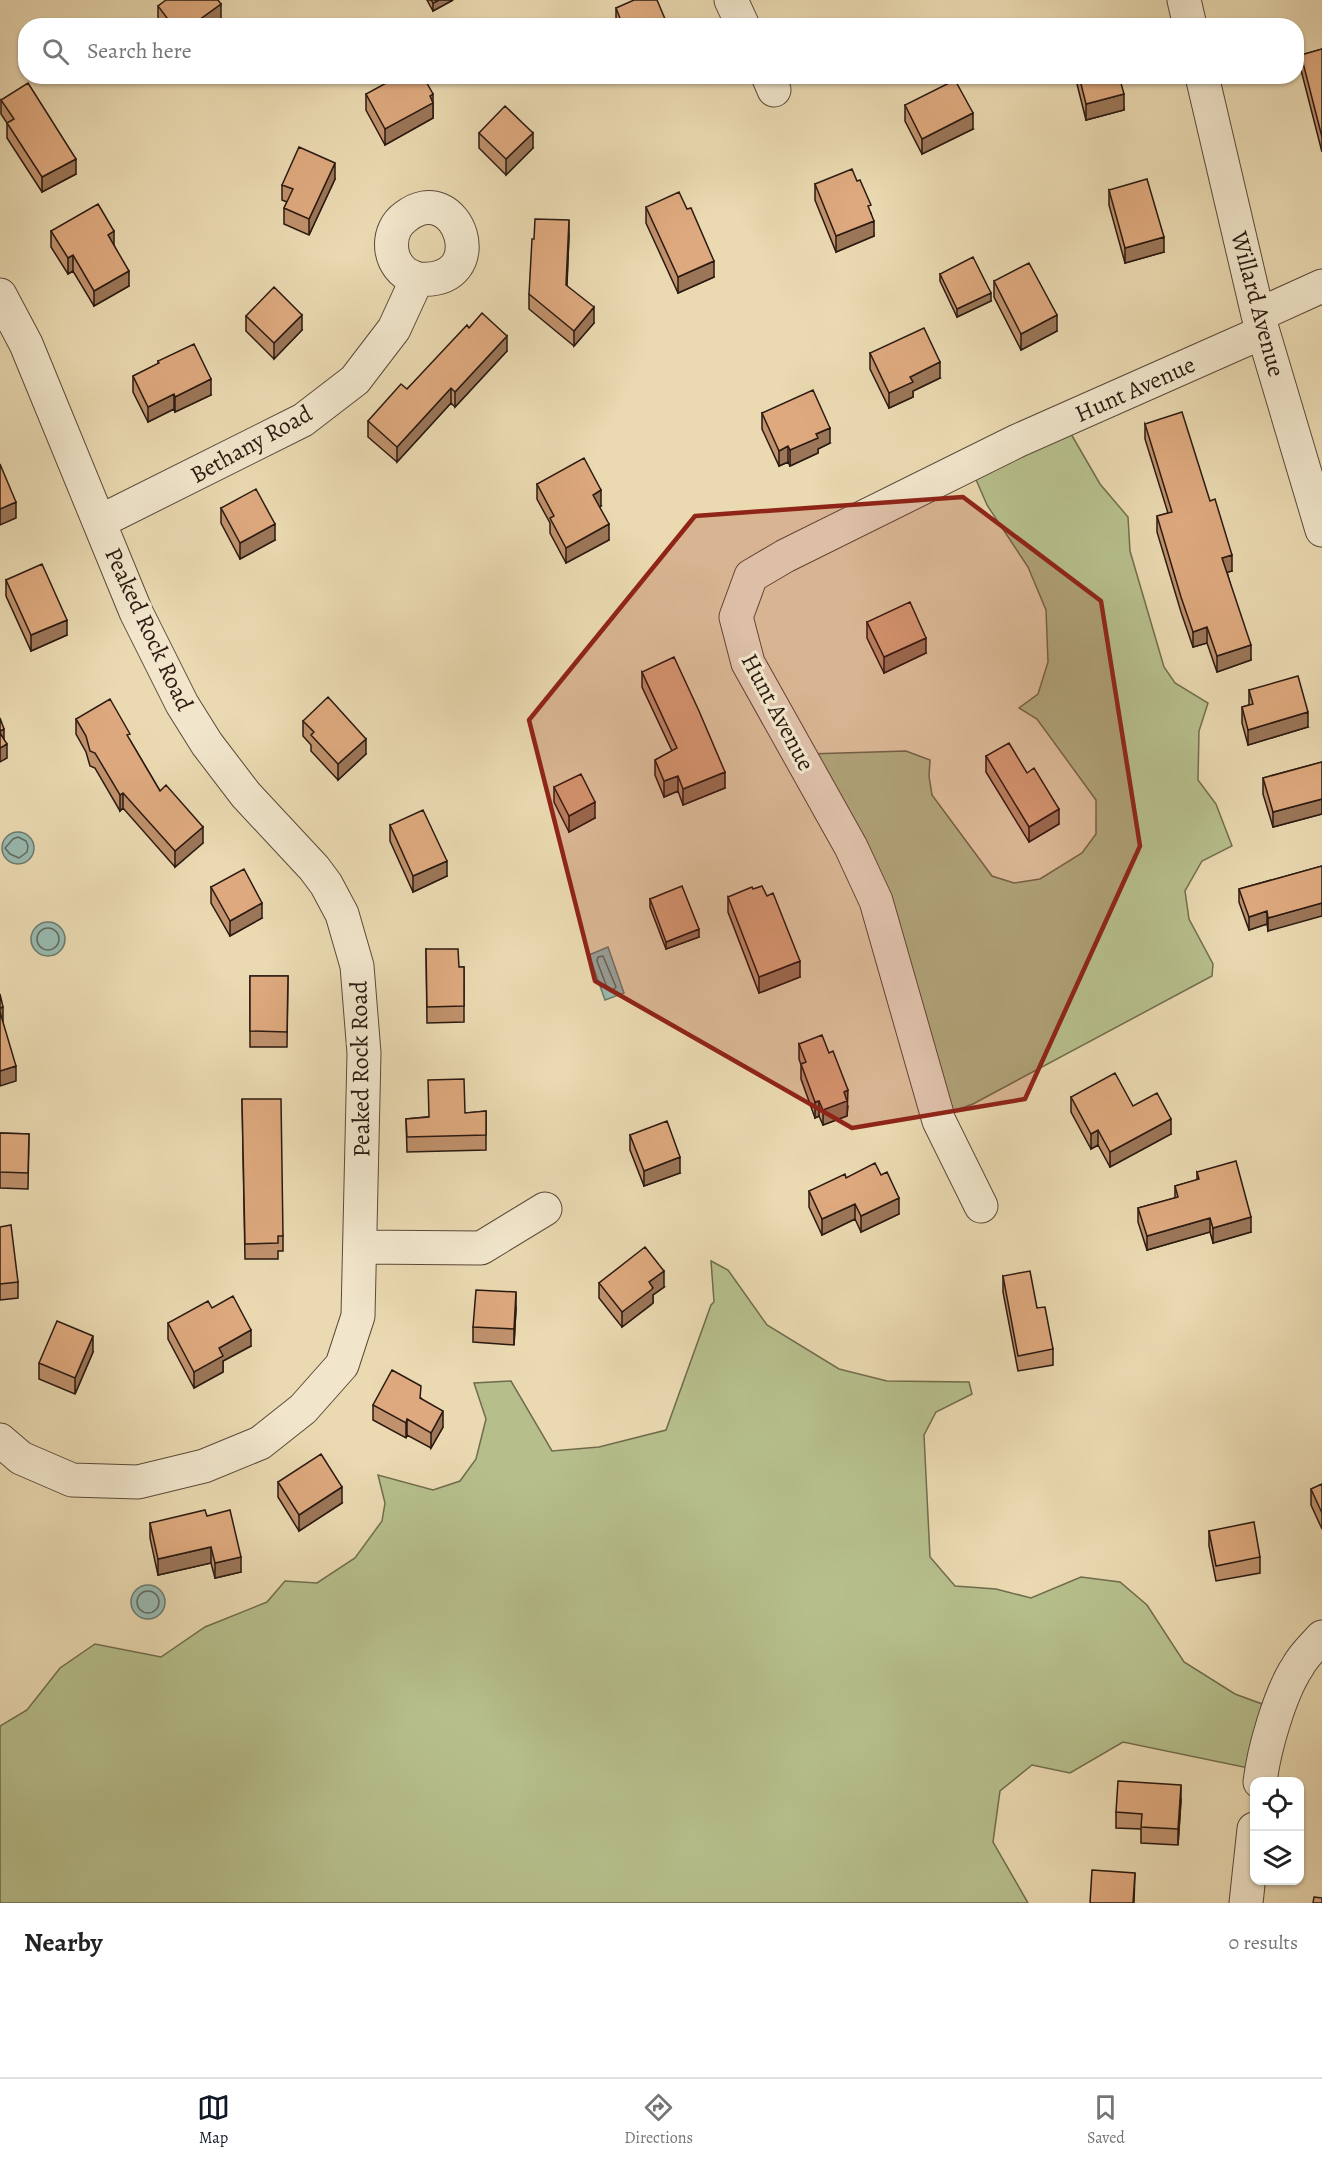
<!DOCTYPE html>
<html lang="en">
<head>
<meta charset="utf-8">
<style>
	:root { --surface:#fff; --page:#f2f2f2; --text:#222; --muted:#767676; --line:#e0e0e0; --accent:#111827 }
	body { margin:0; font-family:Alegreya,serif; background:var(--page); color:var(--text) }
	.controls { position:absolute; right:18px; bottom:18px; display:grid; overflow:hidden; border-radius:12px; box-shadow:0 2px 4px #0004 }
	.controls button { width:54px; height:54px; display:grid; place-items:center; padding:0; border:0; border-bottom:2px solid var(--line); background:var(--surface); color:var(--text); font:30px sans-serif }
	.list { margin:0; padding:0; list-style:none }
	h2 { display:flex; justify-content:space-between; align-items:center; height:78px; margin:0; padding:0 24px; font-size:26px }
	h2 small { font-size:20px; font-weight:400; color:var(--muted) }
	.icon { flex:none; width:33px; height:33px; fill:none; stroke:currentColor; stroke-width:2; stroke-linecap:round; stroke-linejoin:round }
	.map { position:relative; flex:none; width:1322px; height:1903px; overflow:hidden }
	.search { position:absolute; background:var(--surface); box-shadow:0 2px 4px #0004; left:18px; right:18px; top:18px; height:66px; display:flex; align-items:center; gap:15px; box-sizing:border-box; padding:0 21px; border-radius:24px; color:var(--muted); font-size:22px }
	.sheet { height:174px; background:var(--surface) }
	nav { display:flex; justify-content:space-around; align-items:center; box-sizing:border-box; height:84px; border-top:2px solid var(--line); background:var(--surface); font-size:16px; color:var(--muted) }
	nav a { display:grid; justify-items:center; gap:3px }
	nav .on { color:var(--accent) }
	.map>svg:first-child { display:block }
	.green { fill:#b6bf8c; stroke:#706c4e; stroke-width:1.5 }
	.water { fill:#98bab0; stroke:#6c7a70; stroke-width:1.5 }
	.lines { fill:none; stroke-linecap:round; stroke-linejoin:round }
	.shore { stroke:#626a60; stroke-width:1.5 }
	.minor-casing { stroke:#5b4a39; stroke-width:35 }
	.minor { stroke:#f1e6cc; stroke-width:33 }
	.wall { fill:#bf916c; stroke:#2b1a11; stroke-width:1.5 }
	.shaded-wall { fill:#9b7658; stroke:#2b1a11; stroke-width:1.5 }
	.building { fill:#dea97e; stroke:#2b1a11; stroke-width:1.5 }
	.marked { fill:#8f2418; fill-opacity:0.2; stroke:#8f2418; stroke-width:4.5; stroke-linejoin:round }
	.labels { text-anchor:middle; stroke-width:6; stroke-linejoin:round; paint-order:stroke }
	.street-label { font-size:24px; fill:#2b1a11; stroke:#f1e6cc }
</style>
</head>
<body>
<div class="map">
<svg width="1322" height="1903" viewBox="0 0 1322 1903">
	<rect width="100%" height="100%" fill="#ead9b1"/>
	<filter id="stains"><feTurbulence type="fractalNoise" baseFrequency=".00333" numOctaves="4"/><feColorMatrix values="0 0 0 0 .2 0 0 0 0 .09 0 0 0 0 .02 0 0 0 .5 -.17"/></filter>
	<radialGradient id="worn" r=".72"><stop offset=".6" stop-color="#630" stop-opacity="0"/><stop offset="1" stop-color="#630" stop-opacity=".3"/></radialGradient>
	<path class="green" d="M1067 427 1100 484 1128 517 1130 551 1164 667 1175 683 1208 703 1199 731 1198 780 1216 804 1232 846 1202 861 1185 891 1189 919 1213 964 1212 976 973 1104 937 1117 809 754 906 751 930 760 929 776 932 795 992 876 1014 883 1040 879 1082 853 1096 834V800L1037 719 1019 708 1038 694 1048 662 1046 610 1028 567 987 505 971 468Z
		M711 1261 728 1270 767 1325 839 1369 887 1381 969 1382 972 1394 936 1412 924 1435 930 1557 955 1586 996 1589 1031 1598 1081 1577 1120 1582 1147 1605 1184 1662 1235 1694 1273 1708 1253 1769 1123 1742 1070 1773 1032 1765 1000 1791 993 1842 1028 1903H0V1726L27 1710 60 1668 95 1644 161 1657 205 1627 267 1602 285 1581 317 1583 355 1558 382 1521 385 1503 378 1475 433 1490 460 1481 476 1459 486 1419 474 1383 511 1381 552 1451 599 1447 666 1430 711 1305 714 1302Z"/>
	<path class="water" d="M2 848a16 16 0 1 1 32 0a16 16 0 1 1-32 0Z
		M31 939a17 17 0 1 1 34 0a17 17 0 1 1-34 0Z
		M608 947 624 993 605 1000 589 955Z
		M131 1602a17 17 0 1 1 34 0a17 17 0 1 1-34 0Z"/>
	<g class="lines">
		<path class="shore" d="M18 837 26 841 28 846 27 852 19 858 10 854 5 848 13 839Z
			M37 939a11 11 0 1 1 22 0a11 11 0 1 1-22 0Z
			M603 956 616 987 611 992 608 990 597 961 598 957Z
			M137 1602a11 11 0 1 1 22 0a11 11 0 1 1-22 0Z"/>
		<defs>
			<path id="minor" d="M731 0 743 26
				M1184 0 1190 26
				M768 76 774 90
				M1202 76 1258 315 1322 530
				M0 295 26 344 136 612 182 704 207 744 246 795 314 868 326 884 342 914 357 966 364 1053 358 1316 342 1365 303 1409 260 1443 204 1466 138 1482 72 1480 21 1458 0 1440
				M1258 315 1322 286
				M99 522 303 420 355 380 394 329 417 279C496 286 458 175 405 217 387 230 387 259 405 273 408 275 413 277 417 279
				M981 1206 939 1121 876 901 851 847 748 663 736 617 751 576 785 556 1017 441 1263 332
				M360 1247 481 1248 545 1209
				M1260 1782C1264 1749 1280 1693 1298 1666 1304 1655 1314 1646 1322 1637
				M1246 1903 1254 1829"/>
		</defs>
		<use href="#minor" class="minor-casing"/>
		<use href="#minor" class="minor"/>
	</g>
	<path class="wall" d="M427 0H453L433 11Z
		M158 6 221 19 212 26H162L158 21Z
		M616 8 668 26H616Z
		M1322 49V152L1301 70V55Z
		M1075 76H1119L1124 110 1086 120Z
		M366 94 433 102V118L385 145 366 110Z
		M1 100 76 174 42 192 7 138V123L1 114Z
		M905 105 973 129 922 154 905 121Z
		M479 133 533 148 506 175 479 148Z
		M335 179 309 235 284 224V208L287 202 282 200V185Z
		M815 184 871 213 874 236 836 252 815 200Z
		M1109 190 1164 252 1125 263 1109 205Z
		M646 207 687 209 714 277 678 293 646 223Z
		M51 231 114 245 129 286 94 306 73 271 68 274 51 247Z
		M569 235 567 286 594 323 574 346 529 309V294Z
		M940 274 991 301 957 317 940 281Z
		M994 281 1057 331 1021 350 994 297Z
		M246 316 302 330 274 359 246 331Z
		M469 328 507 351 455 407 451 403 397 462 368 437V421L407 389Z
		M870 353 940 378 913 391V397L889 408 870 369Z
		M158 361 211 395 175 412 174 409 148 422 133 392V376L158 364Z
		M762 413 830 443 818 449V453L790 466 788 462 779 466 762 429Z
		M1145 424 1232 571 1227 572 1251 660 1217 672 1207 643 1193 647 1181 612 1157 532V516L1168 513 1145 439Z
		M537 484 601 506 599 507 609 540 566 563 550 533V523L537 499Z
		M221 508 275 540 240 559 221 523Z
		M6 580 67 635 31 651 6 596Z
		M867 622 926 653 884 673 867 638Z
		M642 672 725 788 683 805 678 791 664 797 655 775V760L672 751 642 687Z
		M1249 690 1308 727 1248 745 1242 723V707L1249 705Z
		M76 719 130 740 160 791 203 843 175 867 123 808 120 811 95 768 90 766 86 752 76 734Z
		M303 721 366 754 338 780 311 751V745L303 736Z
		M986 756 1027 773 1059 824 1029 842 986 772Z
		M1322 762V814L1273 827 1263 794V778Z
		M554 787 595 818 569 832 554 802Z
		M390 825 447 876 413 892 390 841Z
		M1322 866 1268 931 1267 924 1249 930 1239 902V889Z
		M211 887 262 918 230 936 211 903Z
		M728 897 800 977 759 993 728 912Z
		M650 899 699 937 666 949 650 907Z
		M426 949 459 967H464V1022L427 1023Z
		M250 976H288L287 1047H250Z
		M799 1044 848 1106 847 1116 823 1125 819 1116 815 1118 801 1079V1065L799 1059Z
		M1071 1097 1133 1106 1171 1134 1110 1167 1098 1145 1091 1149 1071 1112Z
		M242 1099 283 1236V1251H278V1259H245Z
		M486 1111V1150L407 1152 406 1119Z
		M0 1133 29 1134 28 1189 0 1188Z
		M630 1135 680 1173 644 1186 630 1150Z
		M1197 1172 1251 1232 1213 1243 1210 1232 1147 1250 1138 1222V1208L1175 1198V1186L1197 1180Z
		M881 1175 899 1214 861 1232 855 1219 822 1235 809 1207V1191L846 1178Z
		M0 1227 18 1282V1298L0 1300Z
		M1003 1276 1037 1308 1053 1349V1365L1018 1371 1003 1292Z
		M599 1283 664 1287 653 1295V1303L651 1305 622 1327 599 1298Z
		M212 1308 251 1346 223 1361V1372L194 1388 168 1339V1323Z
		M516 1308 514 1345 473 1342V1327Z
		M93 1352 75 1394 39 1379V1363Z
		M421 1398 443 1427 431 1448 407 1435 406 1438 373 1420V1405Z
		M278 1482 342 1503 299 1531 278 1497Z
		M1322 1484V1529L1311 1505V1489Z
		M207 1516 241 1572 215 1578 211 1563 158 1575 150 1538V1523Z
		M1209 1531 1260 1557V1573L1216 1581 1209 1546Z
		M1181 1800 1178 1845 1141 1843V1829L1116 1828V1812Z"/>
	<path class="shaded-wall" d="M439 0H453L433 11V3Z
		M221 4V19L212 26H199V20Z
		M433 94V118L385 145V129Z
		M1124 94V110L1086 120V104Z
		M973 113V129L922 154V139Z
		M533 133V148L506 175V159Z
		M76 159V174L42 192V177Z
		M335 163V179L309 235V219Z
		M569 220V235L566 301V285Z
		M874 221V236L836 252V236Z
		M114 231V247L108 235Z
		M1164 237V252L1125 263V248Z
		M73 255V271L68 274V258Z
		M714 261V277L678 293V277Z
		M129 271V286L94 306V291Z
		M991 293V301L957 317V309Z
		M594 307V323L574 346V331Z
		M302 315V330L274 359V343Z
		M1057 315V331L1021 350V334Z
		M507 336V351L455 407V392Z
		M940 362V378L913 391V397L889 408V393L910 377Z
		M211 379V395L175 412V397Z
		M451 388V403L397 462V447Z
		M174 394V409L148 422V407Z
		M830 428V443L818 449V453L790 466V450L816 434Z
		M788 446V462L779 466V451Z
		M601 490V506L593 511V495Z
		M16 502V518L0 525V509Z
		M275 524V540L240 559V543Z
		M609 524V540L566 563V548Z
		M1232 555V571L1222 574V558Z
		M67 620V635L31 651V635Z
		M1207 627V643L1193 647V632Z
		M926 638V653L884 673V657Z
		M1251 645V660L1217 672V656Z
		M1308 712V727L1248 745V730Z
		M4 729V743L0 745V731Z
		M366 739V754L338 780V764Z
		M7 744V758L0 762V748Z
		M725 772V788L683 805V789Z
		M678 776V791L664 797V781Z
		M123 793V808L120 811V795Z
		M1322 799V814L1273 827V812Z
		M595 802V818L569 832V816Z
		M1059 809V824L1029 842V827Z
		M203 827V843L175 867V851Z
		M447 861V876L413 892V876Z
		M262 903V918L230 936V921Z
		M1322 903V916L1268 931V918Z
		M1267 911V924L1249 930V917Z
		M699 929V937L666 949V942Z
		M800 961V977L759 993V977Z
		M3 1007V1023H0V1008Z
		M16 1066V1081L0 1086V1071Z
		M848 1090 847 1116 823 1125V1110L844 1092Z
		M819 1101V1116L815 1118V1102Z
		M1171 1119V1134L1110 1167V1152Z
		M1098 1130V1145L1091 1149V1134Z
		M680 1157V1173L644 1186V1171Z
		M899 1198V1214L861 1232V1216Z
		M855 1204V1219L822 1235V1219Z
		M1251 1217V1232L1213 1243V1228Z
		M1210 1218V1232L1147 1250V1236Z
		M664 1271V1287L653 1295V1303L622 1327V1312L649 1282Z
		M516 1292V1308L514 1345V1329Z
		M251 1330V1346L223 1361V1372L194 1388V1372L219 1348Z
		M93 1336V1352L75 1394V1378Z
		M443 1411V1427L431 1448V1433Z
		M407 1419V1435L406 1438V1423Z
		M342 1487V1503L299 1531V1515Z
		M211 1547V1563L158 1575V1559Z
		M241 1557V1572L215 1578V1563Z
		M1181 1785V1800L1178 1845V1829Z
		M1135 1873 1134 1903H1133Z"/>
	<path class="building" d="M166 0H218L221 4 199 20 203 26H173L158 6Z
		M431 0H439L433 3Z
		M634 0H657L668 26H623L616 8Z
		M1322 49V137L1301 55Z
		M399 76H423L433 94 430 96 433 103 385 129 366 94Z
		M1079 76H1119L1124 94 1086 104Z
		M955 80 973 113 922 139 905 105Z
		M28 83 76 159 42 177 7 123 14 119 1 100Z
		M505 106 533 133 506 159 479 133Z
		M299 147 335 163 309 219 284 208 293 189 282 185Z
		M852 169 857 181 860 180 871 205 868 206 874 221 836 236 815 184Z
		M1147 179 1164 237 1125 248 1109 190Z
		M679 192 687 209 691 208 714 261 678 277 646 207Z
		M98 204 114 231 108 235 129 271 94 291 73 255 68 258 51 231Z
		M535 219 569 220 566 285 594 307 574 331 529 294 532 239H534Z
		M973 257 991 293 957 309 940 274Z
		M1029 263 1057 315 1021 334 994 281Z
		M274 287 302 315 274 343 246 316Z
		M482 313 507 336 455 392 451 388 397 447 368 421 401 384 407 389 467 325 469 328Z
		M924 328 940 362 910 377 913 382 889 393 870 353Z
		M194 344 211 379 175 397 174 394 148 407 133 376 159 363 158 361Z
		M813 390 830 428 816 434 818 438 790 450 788 446 779 451 762 413Z
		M1182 412 1210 501 1215 499 1232 555 1222 558 1251 645 1217 656 1207 627 1193 632 1181 597 1157 516 1172 512 1145 424Z
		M584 458 601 490 593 495 609 524 566 548 550 518 554 516 537 484Z
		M0 464 16 502 0 509Z
		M256 489 275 524 240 543 221 508Z
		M42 564 67 620 31 635 6 580Z
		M910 602 926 638 884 657 867 622Z
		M674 657 699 711 725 772 683 789 678 776 664 781 655 760 677 748 642 672Z
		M1298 676 1308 712 1248 730 1242 707 1253 704 1249 690Z
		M328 697 366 739 338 764 311 735 314 732 303 721Z
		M110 699 130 734 127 735 160 791 166 785 203 827 175 851 123 793 120 795 95 753 90 751 86 736 76 719Z
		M0 718 4 729 0 731Z
		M0 733 7 744 0 748Z
		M1009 743 1027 773 1034 768 1059 809 1029 827 986 756Z
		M1322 762V799L1273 812 1263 778Z
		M581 774 595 802 569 816 554 787Z
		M423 810 447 861 413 876 390 825Z
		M1322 866V903L1268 918 1267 911 1249 917 1239 889Z
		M244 869 262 903 230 921 211 887Z
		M682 886 699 929 666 942 650 899Z
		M762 886 767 896 773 893 800 961 759 977 728 897 752 887 753 889Z
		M426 949H458L459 967H464V1006L427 1007Z
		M250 976H288L287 1032 250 1031Z
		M0 994 3 1007 0 1008Z
		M0 1012 16 1066 0 1071Z
		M822 1035 829 1053 833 1051 848 1090 844 1092 847 1101 823 1110 819 1101 815 1102 801 1064 806 1062 799 1044Z
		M1115 1073 1133 1106 1157 1093 1171 1119 1110 1152 1098 1130 1091 1134 1071 1097Z
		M464 1079 465 1113 486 1111V1135L407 1137 406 1119 429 1117 428 1080Z
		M242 1099H281L283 1236H278V1243L245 1244Z
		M667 1121 680 1157 644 1171 630 1135Z
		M0 1133 29 1134 28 1173 0 1172Z
		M1236 1161 1251 1217 1213 1228 1210 1218 1147 1236 1138 1208 1178 1197 1175 1186 1199 1179 1197 1172Z
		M875 1163 881 1175 887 1172 899 1198 861 1216 855 1204 822 1219 809 1191 845 1174 846 1178Z
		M11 1225 18 1282 0 1284V1227Z
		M645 1247 664 1271 649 1282 653 1288 651 1290 622 1312 599 1283Z
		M1030 1271 1037 1308 1045 1307 1053 1349 1018 1356 1003 1276Z
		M476 1290 516 1292 514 1329 473 1327Z
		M233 1296 251 1330 219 1348 223 1356 194 1372 168 1323 208 1301 212 1308Z
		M57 1321 93 1336 75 1378 39 1363Z
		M392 1370 421 1386 420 1398 443 1411 431 1433 407 1419 406 1423 373 1405Z
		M321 1454 342 1487 299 1515 278 1482Z
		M1322 1484V1513L1311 1489Z
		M205 1510 207 1516 230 1510 241 1557 215 1563 211 1547 158 1559 150 1523Z
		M1254 1522 1260 1557 1216 1566 1209 1531Z
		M1118 1781 1181 1785 1178 1829 1141 1827 1142 1814 1116 1812Z
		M1092 1870 1135 1873 1133 1903H1090Z
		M1314 1897 1322 1898V1903H1313Z"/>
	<path class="marked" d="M963 497 1101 601 1140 846 1025 1099 852 1128 595 981 529 720 695 516Z"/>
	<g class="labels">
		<g class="street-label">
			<text transform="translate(1258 304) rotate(75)" y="8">Willard Avenue</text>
			<text transform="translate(1135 389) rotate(-24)" y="8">Hunt Avenue</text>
			<text transform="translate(251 444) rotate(-29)" y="8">Bethany Road</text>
			<text transform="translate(149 629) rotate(65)" y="8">Peaked Rock Road</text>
			<text transform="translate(778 712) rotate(62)" y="8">Hunt Avenue</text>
			<text transform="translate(360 1069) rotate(-91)" y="8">Peaked Rock Road</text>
		</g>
	</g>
	<rect width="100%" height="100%" filter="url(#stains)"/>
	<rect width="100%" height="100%" fill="url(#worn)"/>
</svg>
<div class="controls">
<button><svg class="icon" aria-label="locate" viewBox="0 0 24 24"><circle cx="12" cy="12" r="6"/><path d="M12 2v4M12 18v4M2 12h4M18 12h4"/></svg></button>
<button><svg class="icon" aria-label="layers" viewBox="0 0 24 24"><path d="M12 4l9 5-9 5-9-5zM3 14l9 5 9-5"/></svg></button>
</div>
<div class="search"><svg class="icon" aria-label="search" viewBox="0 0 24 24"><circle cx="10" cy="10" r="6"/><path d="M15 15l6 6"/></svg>Search here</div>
</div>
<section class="sheet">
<h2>Nearby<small>0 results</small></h2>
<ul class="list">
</ul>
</section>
<nav>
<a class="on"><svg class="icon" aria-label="map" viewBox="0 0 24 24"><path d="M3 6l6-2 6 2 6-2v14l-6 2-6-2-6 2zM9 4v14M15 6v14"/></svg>Map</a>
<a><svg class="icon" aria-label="directions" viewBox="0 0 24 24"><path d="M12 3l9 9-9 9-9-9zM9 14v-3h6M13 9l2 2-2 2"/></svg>Directions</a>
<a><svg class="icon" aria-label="saved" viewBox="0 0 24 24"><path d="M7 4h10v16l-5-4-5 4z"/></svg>Saved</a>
</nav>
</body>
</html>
